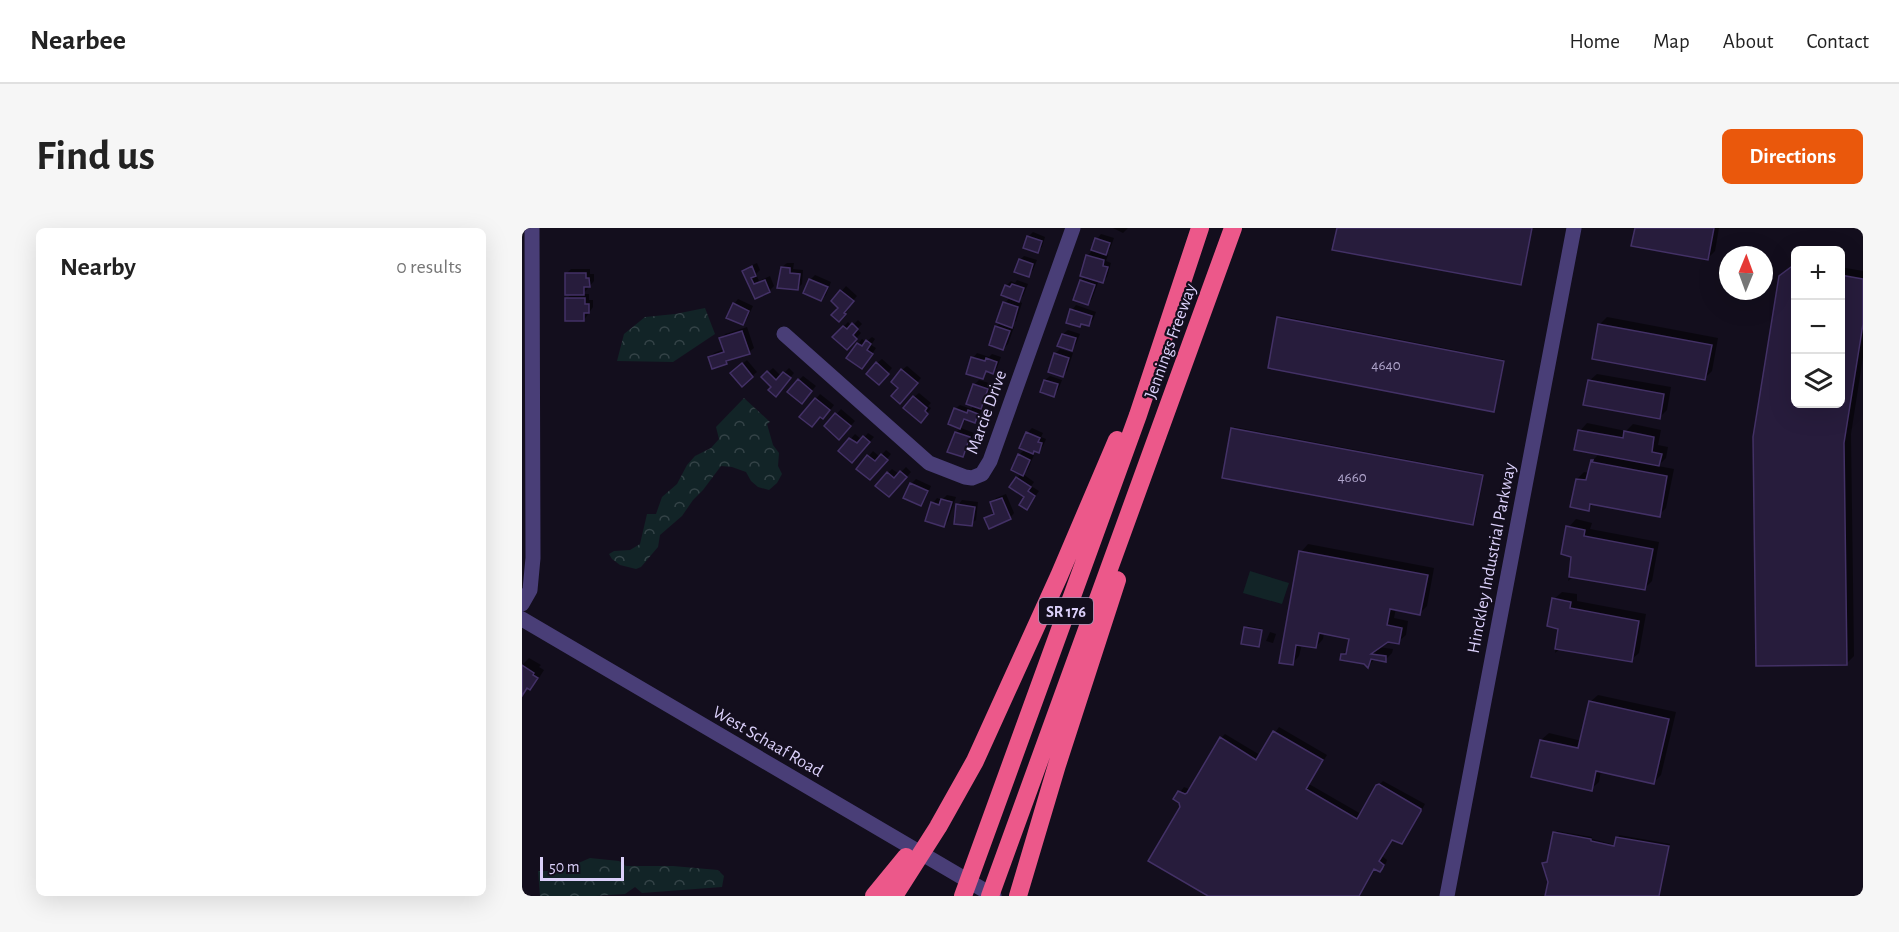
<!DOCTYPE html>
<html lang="en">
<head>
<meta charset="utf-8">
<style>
	:root { --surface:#fff; --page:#f6f6f6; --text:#222; --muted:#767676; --line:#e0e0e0; --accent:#ea580c }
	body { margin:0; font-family:"Alegreya Sans",sans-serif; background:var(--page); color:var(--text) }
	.controls { position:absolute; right:18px; top:18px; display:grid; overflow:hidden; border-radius:9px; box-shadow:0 6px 24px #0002 }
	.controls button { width:54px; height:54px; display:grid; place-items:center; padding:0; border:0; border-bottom:2px solid var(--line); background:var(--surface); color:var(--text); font:30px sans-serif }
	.compass { position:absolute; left:1197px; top:18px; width:54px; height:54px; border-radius:50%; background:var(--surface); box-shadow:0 6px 24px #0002; rotate:1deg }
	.scale { position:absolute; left:18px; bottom:15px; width:84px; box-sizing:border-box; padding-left:6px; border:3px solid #dbd0fa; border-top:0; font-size:16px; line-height:21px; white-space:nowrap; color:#dbd0fa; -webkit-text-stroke:4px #130e1d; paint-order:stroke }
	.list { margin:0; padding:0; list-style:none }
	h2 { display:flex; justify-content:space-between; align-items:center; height:78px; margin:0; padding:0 24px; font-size:26px }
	h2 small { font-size:20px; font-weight:400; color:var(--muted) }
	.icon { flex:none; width:33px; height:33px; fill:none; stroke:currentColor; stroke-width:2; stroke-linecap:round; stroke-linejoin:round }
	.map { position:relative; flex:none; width:1341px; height:668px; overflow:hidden; border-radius:9px }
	header { display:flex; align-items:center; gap:36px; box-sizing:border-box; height:84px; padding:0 30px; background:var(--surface); border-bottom:2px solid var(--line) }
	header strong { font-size:28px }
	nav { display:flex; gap:33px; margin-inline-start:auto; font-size:21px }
	.intro { display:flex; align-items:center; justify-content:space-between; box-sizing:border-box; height:144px; padding:0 36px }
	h1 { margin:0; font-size:42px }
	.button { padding:15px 27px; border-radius:9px; background:var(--accent); color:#fff; font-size:21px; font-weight:700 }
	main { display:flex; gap:36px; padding:0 36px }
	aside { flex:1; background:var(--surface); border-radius:9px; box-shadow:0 6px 24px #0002 }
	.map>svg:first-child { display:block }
	.forest { fill:url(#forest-crowns) }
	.garden { fill:#122427 }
	.shadow { fill:#0007 }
	.building { fill:#271c3c; stroke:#433166; stroke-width:1.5 }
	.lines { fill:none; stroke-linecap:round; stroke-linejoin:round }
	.minor { stroke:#493e77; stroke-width:15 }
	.highway { stroke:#ec588a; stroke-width:18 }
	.labels { text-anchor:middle; stroke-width:4.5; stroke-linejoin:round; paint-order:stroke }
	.number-label { font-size:15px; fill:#aea3ca }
	.shield { fill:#130e1d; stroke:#9f96b8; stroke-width:1.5 }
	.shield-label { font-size:16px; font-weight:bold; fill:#dbd0fa }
	.street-label { font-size:18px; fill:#dbd0fa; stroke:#130e1d }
</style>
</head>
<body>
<header>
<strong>Nearbee</strong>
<nav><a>Home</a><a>Map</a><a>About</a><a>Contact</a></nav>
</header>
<div class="intro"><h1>Find us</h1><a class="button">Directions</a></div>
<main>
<aside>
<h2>Nearby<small>0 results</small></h2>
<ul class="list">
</ul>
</aside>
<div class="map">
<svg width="1341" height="668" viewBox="0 0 1341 668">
	<defs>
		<pattern id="forest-crowns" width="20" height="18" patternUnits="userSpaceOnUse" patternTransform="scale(1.5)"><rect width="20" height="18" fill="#122427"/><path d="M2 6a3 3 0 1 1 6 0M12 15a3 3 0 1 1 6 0" fill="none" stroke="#344347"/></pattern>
	</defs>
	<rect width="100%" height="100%" fill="#130e1d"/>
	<path class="forest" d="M183 80 193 106 151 134 95 133 102 106 123 89 153 86Z
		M222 170 248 194 245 196 251 217 257 225 256 238 260 246 255 255 247 262 236 259 229 253 224 244 210 239 199 238 181 262 171 272 160 288 138 307 136 319 119 339 114 341 98 337 90 331 87 326 92 323 108 322 118 316 125 286H134L140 269 155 256 165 237 173 228 189 220 197 211 194 199Z
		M68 630 97 633 104 638H151L196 642 202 648 200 659 120 665 113 659 103 666 73 668H18L16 643H38Z"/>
	<path class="garden" d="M728 343 767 355 760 376 721 365Z"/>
	<path class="shadow" d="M591 0H606L601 5Z
		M816 0H1010L1000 54 998 56Z
		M1114 0H1197L1193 23 1185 31Z
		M511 4 523 9 520 19 515 24 506 9Z
		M579 6 592 10 588 21 582 26 586 27 584 33 589 35 585 49 580 54 577 52 570 71 566 76 559 53 563 48 559 47 566 27 571 22 575 11Z
		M502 28 515 32 511 42 507 47 498 32Z
		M235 35 238 42 234 46 237 53 248 48 252 58 248 62 234 69 222 43 226 39Z
		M265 35H272L271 41 281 42 280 56 275 61 260 39Z
		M1274 35V176H1318V39L1341 43V129L1329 206 1332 428 1325 435 1236 437 1266 41Z
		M49 41H68V46H72V53L61 66H67V72H71V79L62 92 44 71 50 66 45 45Z
		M293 47 309 54 304 67 299 72 283 64 288 52Z
		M495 52 506 56 501 68 496 73 500 75 494 93 489 98 492 99 486 116 481 121 474 99 479 94 483 75 488 69 484 58 489 53 493 55Z
		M324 58 335 68 325 79 327 81 317 92 318 79 311 73Z
		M216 71 231 78 225 91 220 95 212 76Z
		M554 77 574 84 571 92 566 97 561 95 558 98 550 82Z
		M759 88 983 132 973 180 971 182 757 90Z
		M1085 89 1196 110 1190 143 1183 150 1071 129 1078 96Z
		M336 92 340 96 335 101 339 105 325 120 312 109 326 94 330 98Z
		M225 99 232 120 227 124 208 131 204 135 188 129 192 125 202 121 199 111 203 106Z
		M546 102 558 106 554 116 550 121 541 106Z
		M350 109 353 111 349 117 354 120 344 135 336 116 340 111 344 114Z
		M538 121 551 125 545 143 540 147 533 126Z
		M455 125 467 129 470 126 479 129 475 140 471 144 466 142 460 150 451 130Z
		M360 131 370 140 361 151 355 135Z
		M225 132 235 144 230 148 215 141Z
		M385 138 399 150 383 169 380 142Z
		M251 140 259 148 267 140 272 145 258 162 251 159 241 149Z
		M1075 146 1149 159 1145 182 1137 190 1067 153Z
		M281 148 294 158 284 169 277 152Z
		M528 148 540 152 536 162 532 167 523 152Z
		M457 152 470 156 463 174 457 180 460 181 457 189 452 194 444 191 438 200 433 181 438 177 449 181 453 177 452 157Z
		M397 165 409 175 406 178 409 180 403 188 392 169Z
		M298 166 312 177 306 185 294 171Z
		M319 181 333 193 322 205 304 198Z
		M1065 195 1104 203 1111 196 1139 202 1136 217 1146 219 1144 230 1136 238 1152 241 1144 280 1137 287 1072 275 1067 281 1050 278 1055 251 1062 244 1067 245 1069 234 1078 225 1058 203Z
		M712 199 962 246 953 294 951 296 711 201Z
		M439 200 452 205 445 223 441 227 434 205Z
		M510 200 521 205 519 209 524 211 521 218 517 223 513 222 509 226 512 227 506 241 501 246 512 254 509 258 517 263 505 280 504 269 495 250 500 245 497 227 503 221 505 205Z
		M346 205 352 209 335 228 318 223 333 206 340 212Z
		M364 222 369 226 352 246 336 241 351 223 358 229Z
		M384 239 389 244 372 263 366 245 370 241 377 246Z
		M394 251 409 258 403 272 399 276 389 256Z
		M484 266 492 285 488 290 464 291 473 284 469 275 474 270Z
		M425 267 434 269 426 293 422 297 411 275 415 270 420 272Z
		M440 272 456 274 454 292 449 296 436 277Z
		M1054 291 1070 295 1068 301 1137 314 1130 353 1123 360 1053 347 1046 353 1051 328 1047 299Z
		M786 316 912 340 905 378 898 385 874 380 872 390 886 393 884 407 876 414 866 412 856 419 871 421 870 425 863 432 853 431 846 438 843 435 820 426 827 420 829 410 802 405 801 411 794 419 780 416 777 428 770 436 779 324Z
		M1040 364 1055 366V373L1124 386 1117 425 1109 432 1039 420 1033 425 1037 400 1031 372Z
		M726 398 741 401 736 417 724 400Z
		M748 404 754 406 751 415 744 413Z
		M7 430 19 437 17 439 22 442 15 453 8 460H6L0 467V437Z
		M1076 467 1154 484 1139 547 1132 554 1079 542 1077 554 1069 561 1019 512 1027 505 1060 513 1068 474Z
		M757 499 805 527 787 556 839 586 856 558 861 553 903 576 884 610 880 614 871 611 860 628 865 632 864 635 858 642 854 640 837 668H689L628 632 659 579V574L653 571 662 559 669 562 699 510 703 506 738 527Z
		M1035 603 1070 609V611L1094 617 1097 607 1148 616 1138 668H1024L1027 654 1022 636 1027 633 1033 605Z"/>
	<path class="building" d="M815 0H1010L999 57 810 22Z
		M1113 0H1192L1186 32 1109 18Z
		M505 8 520 13 516 25 501 20Z
		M573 10 588 15 584 27 569 22Z
		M564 27 582 32 581 38 586 39 581 55 558 48Z
		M497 31 511 36 507 49 492 44Z
		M230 38 234 48 229 50 232 56 243 52 248 64 233 71 220 43Z
		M259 39 268 40V45L278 46 276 62 255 60Z
		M1269 39 1274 40V176H1318V47L1341 51V96L1322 215 1325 437 1234 438 1231 209 1257 48Z
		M43 45H64V50H67L68 59H62V67H43Z
		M287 51 306 59 299 73 281 65Z
		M558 52 573 57 566 77 551 72Z
		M490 56 502 60 497 74 479 67 483 57 488 59Z
		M318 62 332 73 322 85 324 86 317 94 309 87 316 80 309 73Z
		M43 70H63V76H67V85H62V93H43Z
		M481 74 496 79 490 100 474 94Z
		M211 75 227 83 221 97 204 90Z
		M548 81 570 88 567 98 559 96 558 99 544 95Z
		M755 89 982 133 972 184 746 140Z
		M330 95 336 101 331 107 335 111 325 122 310 109 321 98 325 101Z
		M1076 96 1190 117 1183 152 1070 131Z
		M473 98 488 103 481 122 467 117Z
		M220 103 228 126 204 133 205 136 190 141 186 129 202 124 197 110Z
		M540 106 554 110 550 123 535 118Z
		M344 112 349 116 345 122 351 126 340 141 324 130 335 115 340 118Z
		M532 125 547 130 541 149 526 144Z
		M449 129 463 133 464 130 475 134 471 146 464 143 461 151 444 146Z
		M354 134 367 146 357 157 344 146Z
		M220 135 231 149 220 159 208 145Z
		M379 141 396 155 378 176 369 168 376 160 369 154Z
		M245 143 254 152 261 144 269 150 254 169 246 162 249 159 239 149Z
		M276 151 290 163 280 176 265 164Z
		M522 152 536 156 532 169 518 164Z
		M1066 152 1142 166 1138 191 1061 177Z
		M451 156 466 161 459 181 444 176Z
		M391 168 405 180 403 183 406 186 399 195 381 180Z
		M293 170 308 182 301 191 298 189 290 199 277 189Z
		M432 180 445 185 446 182 456 186 453 195 442 191 438 201 426 196Z
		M313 185 329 198 317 212 302 198Z
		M709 200 961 247 951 297 700 250Z
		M1056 202 1101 210 1102 203 1132 209 1130 224 1140 226 1137 238 1052 222Z
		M433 204 448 209 441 229 425 224Z
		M504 204 518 210 516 214 520 215 517 225 512 223 511 226 497 220Z
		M341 208 348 214 330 235 316 223 327 210 335 215Z
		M359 226 366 232 348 252 334 241 345 227 353 233Z
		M496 226 508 232 501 248 489 242Z
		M1069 232H1071L1070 234 1145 248 1138 289 1068 276 1067 283 1048 279 1054 251 1064 252Z
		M378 243 385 249 367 269 353 258 365 244 372 250Z
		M494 249 509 259 506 263 513 268 505 282 497 277 502 269 487 259Z
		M388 255 406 263 399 278 381 270Z
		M480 270 489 291 467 301 462 290 472 286 468 274Z
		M419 271 430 274 422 299 403 293 409 274 417 277Z
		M434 276 453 279 450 298 432 296Z
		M1044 298 1063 302 1062 308 1131 321 1123 362 1047 349 1049 329 1039 326Z
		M777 323 906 347 898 387 868 381 865 397 880 400 877 416 866 414 849 426 864 428V434L849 431 846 440 842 436 818 432 819 426H824L827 411 797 405 794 420 774 417 771 437 757 435Z
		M1030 370 1049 374 1048 380 1117 393 1110 434 1033 421 1036 401 1025 398Z
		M722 399 740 402 737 419 719 416Z
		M0 437 12 445 11 447 16 450 8 462 5 460 0 468Z
		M1067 473 1147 491 1132 556 1074 543 1070 563 1009 549 1018 512 1056 520Z
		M751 503 801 532 784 561 835 591 854 557 857 556 899 581V583L880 616 870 612 857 633 862 637 860 641 858 644 852 641 837 668H686L626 633 658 579 657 575 651 571 656 563 663 566 665 565 698 509 734 532Z
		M1031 604 1069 611V613L1092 618 1094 609 1147 618 1137 668H1023L1026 654 1020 635 1025 634Z"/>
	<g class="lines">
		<path class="minor" d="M262 106 407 235 443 249 450 250 460 246 468 233 551 0
			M0 376 8 362 11 330 10 0
			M0 391 472 668
			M925 668 1052 0"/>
		<path class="highway" d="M352 668 384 629
			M372 668 416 599 453 533 537 348 595 212
			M441 668 616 187 678 0
			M468 668 711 0
			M496 668 535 537 595 352"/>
	</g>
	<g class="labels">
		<g class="number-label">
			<text x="864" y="142">4640</text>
			<text x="830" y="254">4660</text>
		</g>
		<rect class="shield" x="517" y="370" width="54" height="26" rx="4.5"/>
		<g class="shield-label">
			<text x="544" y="389">SR 176</text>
		</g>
		<g class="street-label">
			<text transform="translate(648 113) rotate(-70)" y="6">Jennings Freeway</text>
			<text transform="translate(464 184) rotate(-70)" y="6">Marcie Drive</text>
			<text transform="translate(969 330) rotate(-79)" y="6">Hinckley Industrial Parkway</text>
			<text transform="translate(246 513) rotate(30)" y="6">West Schaaf Road</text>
		</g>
	</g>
</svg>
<div class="controls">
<button>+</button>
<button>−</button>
<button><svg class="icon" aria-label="layers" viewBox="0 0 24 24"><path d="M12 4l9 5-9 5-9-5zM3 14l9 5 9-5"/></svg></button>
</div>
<svg class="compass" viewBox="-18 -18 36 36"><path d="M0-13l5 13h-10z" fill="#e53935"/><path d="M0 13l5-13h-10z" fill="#767676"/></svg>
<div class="scale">50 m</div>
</div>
</main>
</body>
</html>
